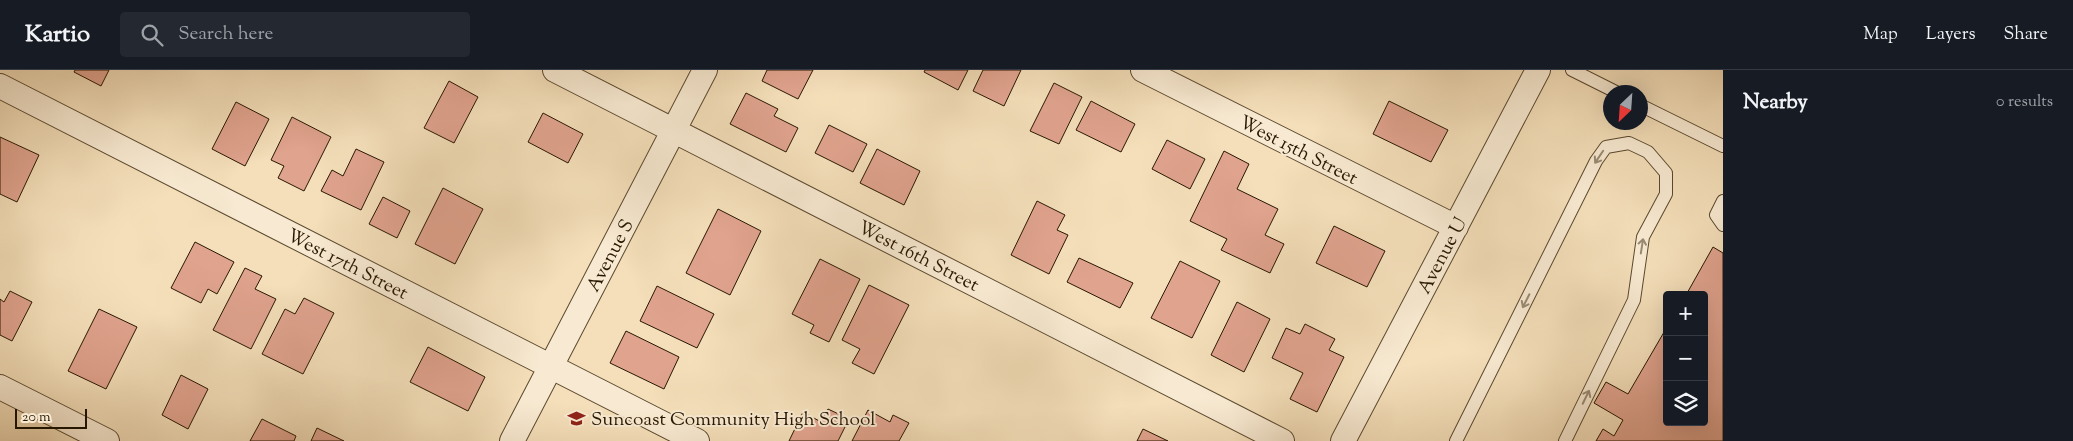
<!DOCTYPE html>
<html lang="en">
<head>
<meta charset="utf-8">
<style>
	:root { --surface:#171b24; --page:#242831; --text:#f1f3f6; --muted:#9ea1a6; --line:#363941 }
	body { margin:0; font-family:"Sorts Mill Goudy",serif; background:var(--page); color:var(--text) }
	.controls { position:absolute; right:15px; bottom:15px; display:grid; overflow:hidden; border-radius:5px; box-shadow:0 5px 20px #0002 }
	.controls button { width:45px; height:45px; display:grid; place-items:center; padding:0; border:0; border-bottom:1px solid var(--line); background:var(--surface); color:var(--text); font:25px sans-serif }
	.compass { position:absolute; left:1603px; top:15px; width:45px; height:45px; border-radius:50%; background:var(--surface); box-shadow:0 5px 20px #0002; rotate:205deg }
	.scale { position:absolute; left:15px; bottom:12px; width:72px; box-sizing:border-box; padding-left:5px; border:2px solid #281700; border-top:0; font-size:14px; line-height:18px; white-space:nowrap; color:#281700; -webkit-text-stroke:4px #f8ead2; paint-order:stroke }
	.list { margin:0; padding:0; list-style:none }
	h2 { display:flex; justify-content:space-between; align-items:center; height:65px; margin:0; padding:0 20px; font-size:21px }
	h2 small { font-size:16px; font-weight:400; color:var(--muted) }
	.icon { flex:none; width:28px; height:28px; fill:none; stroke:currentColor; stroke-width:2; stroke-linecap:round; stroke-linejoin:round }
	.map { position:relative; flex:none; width:1723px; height:371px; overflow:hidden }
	header { display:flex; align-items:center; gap:30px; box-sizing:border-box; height:70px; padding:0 25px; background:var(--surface); border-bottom:1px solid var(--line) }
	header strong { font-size:24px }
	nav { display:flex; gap:28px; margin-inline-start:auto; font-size:18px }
	.search { width:350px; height:45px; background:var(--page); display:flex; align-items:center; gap:12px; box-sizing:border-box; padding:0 18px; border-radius:5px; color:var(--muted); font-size:19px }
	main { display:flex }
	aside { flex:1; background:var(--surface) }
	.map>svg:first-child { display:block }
	.building { fill:#e0a38e; stroke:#281700 }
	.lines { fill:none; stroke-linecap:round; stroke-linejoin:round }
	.service-casing { stroke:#5b492e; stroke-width:14 }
	.minor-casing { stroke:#5b492e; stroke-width:26 }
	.service { stroke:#f8ead2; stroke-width:12 }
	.minor { stroke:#f8ead2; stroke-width:24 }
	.oneway { stroke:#9a8b74 }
	.labels { text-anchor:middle; stroke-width:4; stroke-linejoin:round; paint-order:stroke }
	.street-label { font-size:19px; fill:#281700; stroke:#f8ead2 }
	.poi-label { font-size:19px; fill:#281700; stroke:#f8ead2; text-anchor:start }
</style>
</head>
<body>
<header>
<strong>Kartio</strong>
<div class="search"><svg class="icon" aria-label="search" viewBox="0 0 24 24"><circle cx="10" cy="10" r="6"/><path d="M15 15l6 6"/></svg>Search here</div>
<nav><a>Map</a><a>Layers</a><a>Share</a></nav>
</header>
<main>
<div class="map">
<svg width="1723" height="371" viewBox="0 0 1723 371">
	<rect width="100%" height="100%" fill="#f4dfba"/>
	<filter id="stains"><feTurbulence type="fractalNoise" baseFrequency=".004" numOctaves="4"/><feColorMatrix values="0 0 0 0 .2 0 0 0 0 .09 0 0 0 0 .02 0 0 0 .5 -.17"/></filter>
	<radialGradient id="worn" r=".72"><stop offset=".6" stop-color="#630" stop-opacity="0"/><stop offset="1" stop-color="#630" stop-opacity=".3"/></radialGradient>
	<path class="building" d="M75 0H109L101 16 74 2Z
		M767 0H813L798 29 762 11Z
		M925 0H968L958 20 924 2Z
		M983 0H1021L1004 36 973 21Z
		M449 11 478 27 454 73 424 58Z
		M1054 13 1082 27 1059 74 1030 61Z
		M746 23 778 39 774 46 798 58 786 82 730 54Z
		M1091 31 1135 54 1121 82 1076 60Z
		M1389 31 1448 60 1431 92 1373 64Z
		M236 32 269 49 245 96 212 79Z
		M543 43 583 64 568 93 528 72Z
		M292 47 331 67 304 121 278 108 284 96 271 90Z
		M829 55 867 74 853 102 815 83Z
		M0 67 39 85 17 132 0 124Z
		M1167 70 1205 89 1190 119 1152 99Z
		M356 79 384 92 361 140 321 121 332 100 343 106Z
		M877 79 920 101 904 135 860 113Z
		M1224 81 1249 94 1237 119 1278 139 1265 165 1284 174 1270 203 1221 180 1227 169 1190 151Z
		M443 118 483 139 455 194 415 174Z
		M383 127 410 141 397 168 369 154Z
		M1037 131 1065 145 1057 160 1068 165 1049 204 1011 185Z
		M718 139 761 161 730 225 686 203Z
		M1334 156 1385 181 1367 217 1316 193Z
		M195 172 234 192 217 224 208 219 201 233 171 218Z
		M1713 177 1723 183V371H1596L1603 359 1614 366 1623 350 1594 333 1606 312 1628 324 1667 257V352H1704V225H1686Z
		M1079 188 1133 213 1120 238 1067 212Z
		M820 189 860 209 829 272 810 263 814 255 792 244Z
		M1180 191 1220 211 1192 268 1151 248Z
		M245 198 262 206 255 219 276 229 251 279 213 260Z
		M869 215 909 235 874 304 852 293 860 279 842 270Z
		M657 216 714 244 697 278 640 251Z
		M10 221 32 232 12 271 0 265V229L4 232Z
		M304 228 334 243 303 304 262 284 285 239 295 244Z
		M1237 232 1270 249 1244 302 1211 285Z
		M99 239 137 257 106 319 68 301Z
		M1305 254 1335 269 1329 280 1344 287 1317 342 1290 329 1303 303 1272 288 1286 258 1300 264Z
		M626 261 679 287 664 319 610 293Z
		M428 277 485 307 468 341 410 312Z
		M181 305 208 319 188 359 162 345Z
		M828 339 849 349 838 371H789L803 342 821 352Z
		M868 340 890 352 893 345 909 353 899 371H852Z
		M262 349 296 366 294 371H250Z
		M317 358 344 371H311Z
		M1143 359 1168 371H1137Z"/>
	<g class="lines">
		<defs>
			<path id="service" d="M1572 0 1616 22
				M1640 35 1723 76
				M1723 131 1716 145 1723 155
				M1456 371 1596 91 1606 77 1629 73 1648 82 1666 103V124L1643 167 1634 230 1565 371"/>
			<path id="minor" d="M555 0 1282 371
				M1143 0 1456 157
				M0 16 697 371
				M0 317 107 371
				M512 371 705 0
				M1343 371 1538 0"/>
		</defs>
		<use href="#service" class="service-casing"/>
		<use href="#minor" class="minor-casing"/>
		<use href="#service" class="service"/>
		<use href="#minor" class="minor"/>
	</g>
	<defs><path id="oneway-shaft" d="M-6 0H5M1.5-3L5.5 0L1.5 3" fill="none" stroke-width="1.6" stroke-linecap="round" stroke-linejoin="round" transform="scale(1.25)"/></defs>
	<g class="oneway">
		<use href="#oneway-shaft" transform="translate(1599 87) rotate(124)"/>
		<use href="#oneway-shaft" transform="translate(1642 176) rotate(-81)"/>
		<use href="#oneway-shaft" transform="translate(1526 231) rotate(117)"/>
		<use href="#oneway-shaft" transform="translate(1586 327) rotate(-64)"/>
	</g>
	<defs>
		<symbol id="school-bare" viewBox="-9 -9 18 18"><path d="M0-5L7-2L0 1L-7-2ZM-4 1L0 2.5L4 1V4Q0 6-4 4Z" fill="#8f2418" stroke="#f8ead2" stroke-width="2.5" paint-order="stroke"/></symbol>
	</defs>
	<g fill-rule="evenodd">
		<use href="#school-bare" x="564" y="336" width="25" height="25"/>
	</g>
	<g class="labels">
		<g class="street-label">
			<text transform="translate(1299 79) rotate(27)" y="7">West 15th Street</text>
			<text transform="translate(609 185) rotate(-62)" y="7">Avenue S</text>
			<text transform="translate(919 185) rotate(27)" y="7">West 16th Street</text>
			<text transform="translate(1441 185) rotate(-62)" y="7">Avenue U</text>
			<text transform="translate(348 193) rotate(27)" y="7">West 17th Street</text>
		</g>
		<g class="poi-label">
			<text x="591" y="355">Suncoast Community High School</text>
		</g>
	</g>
	<rect width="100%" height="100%" filter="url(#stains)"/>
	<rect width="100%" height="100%" fill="url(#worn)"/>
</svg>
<div class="controls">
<button>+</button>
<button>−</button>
<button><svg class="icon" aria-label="layers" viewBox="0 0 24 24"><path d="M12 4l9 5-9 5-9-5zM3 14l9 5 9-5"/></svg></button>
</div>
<svg class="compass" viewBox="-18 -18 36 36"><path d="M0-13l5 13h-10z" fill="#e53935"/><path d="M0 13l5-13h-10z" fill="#9ea1a6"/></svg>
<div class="scale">20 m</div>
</div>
<aside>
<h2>Nearby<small>0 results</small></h2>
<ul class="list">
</ul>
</aside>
</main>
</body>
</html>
